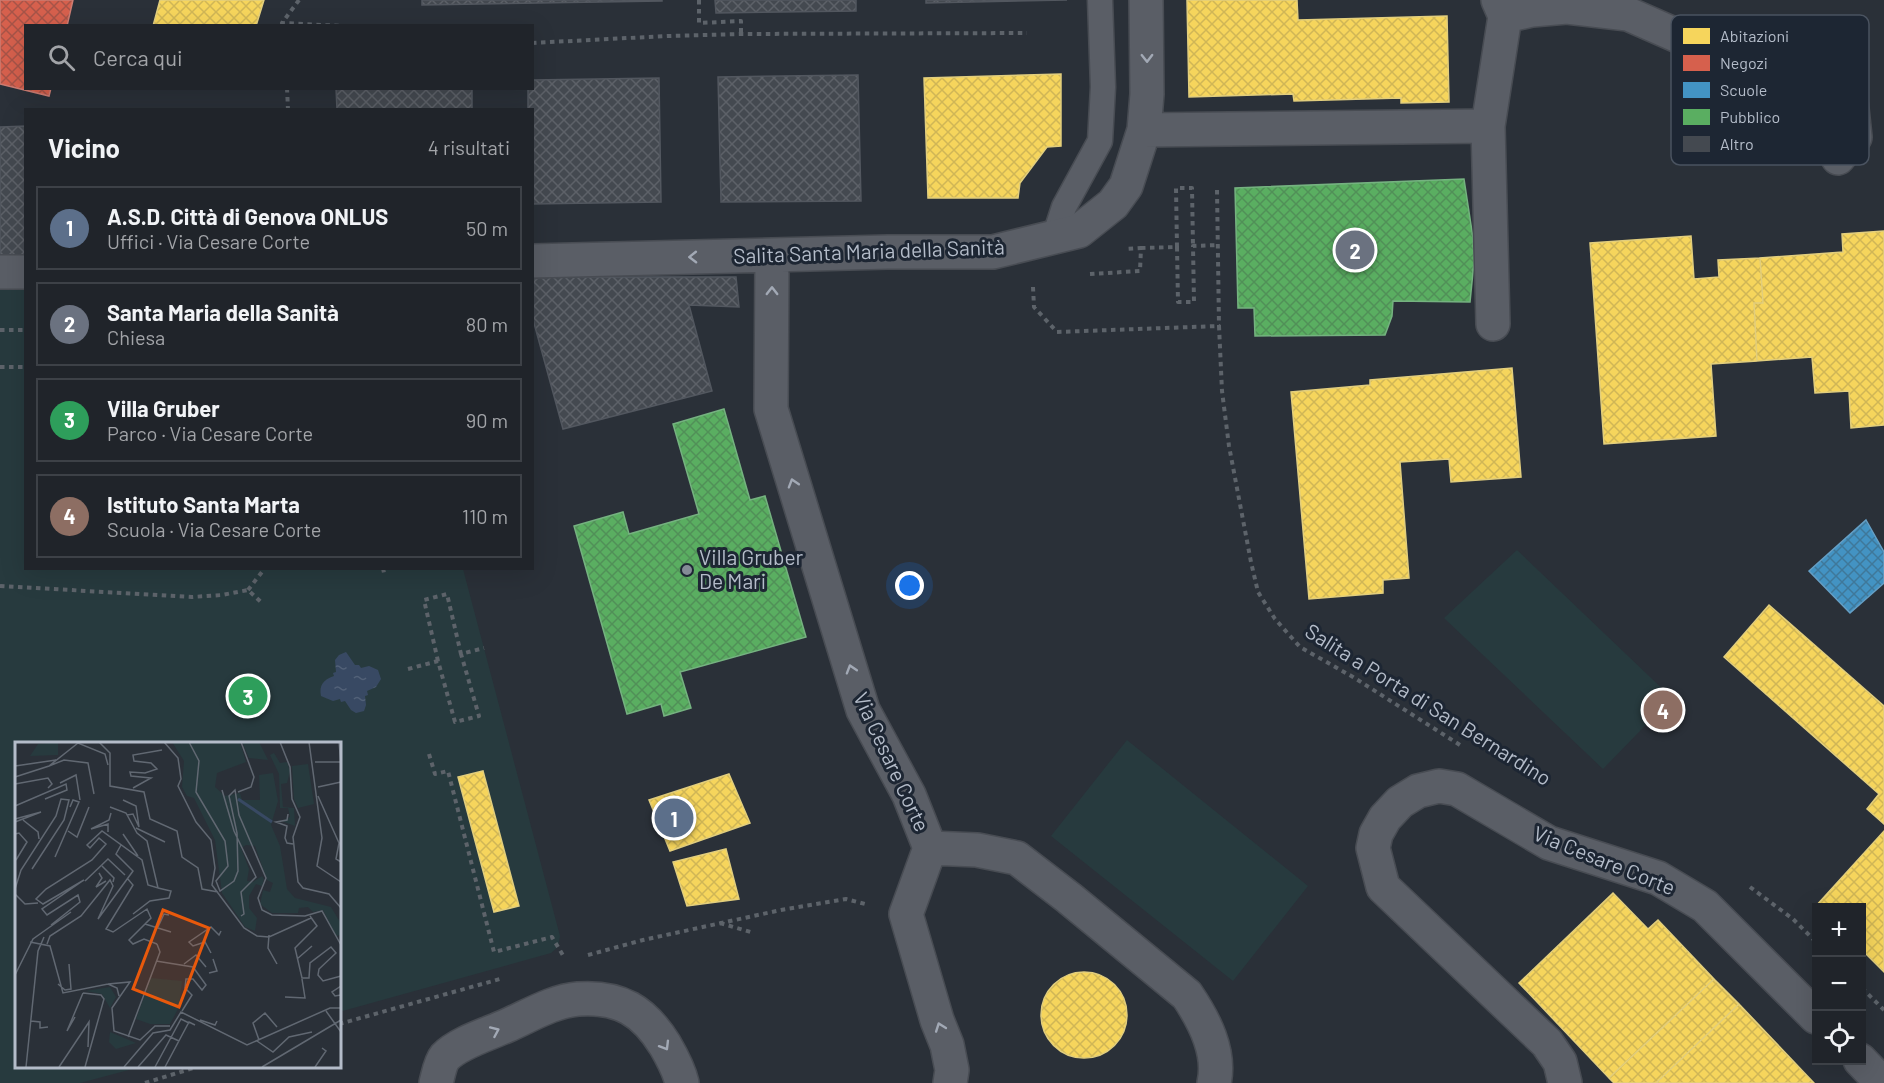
<!DOCTYPE html>
<html lang="it">
<head>
<meta charset="utf-8">
<style>
	:root { --surface:#20242a; --page:#282c32; --text:#f1f3f6; --muted:#a2a4a8; --line:#3d4147; --accent:#8c9099 }
	body { margin:0; font-family:Barlow,sans-serif; background:var(--page); color:var(--text) }
	.controls { position:absolute; right:18px; bottom:18px; display:grid; overflow:hidden; border-radius:0px; box-shadow:0 6px 24px #0002 }
	.controls button { width:54px; height:54px; display:grid; place-items:center; padding:0; border:0; border-bottom:2px solid var(--line); background:var(--surface); color:var(--text); font:30px sans-serif }
	.you { position:absolute; left:910px; top:586px; width:21px; height:21px; margin:-15px; border:4px solid #fff; border-radius:50%; background:#1a73e8; box-shadow:0 0 0 9px #1a73e833 }
	.badge { display:grid; place-items:center; width:39px; height:39px; border-radius:50%; background:var(--accent); color:#fff; font-size:20px; font-weight:700 }
	.pin { position:absolute; translate:-50% -50%; border:3px solid #fff; box-shadow:0 2px 6px #0006 }
	.list { margin:0; padding:0; list-style:none }
	h2 { display:flex; justify-content:space-between; align-items:center; height:78px; margin:0; padding:0 24px; font-size:26px }
	h2 small { font-size:20px; font-weight:400; color:var(--muted) }
	.list li { display:grid; grid-template-columns:39px 1fr auto; gap:18px; align-items:center; box-sizing:border-box; height:84px; margin:0 12px 12px; padding:0 12px; border:2px solid var(--line); border-radius:0px }
	.list b { display:block; font-size:22px; white-space:nowrap }
	.list p { margin:0; font-size:20px; white-space:nowrap; color:var(--muted) }
	.list em { font-size:20px; font-style:normal; color:var(--muted) }
	.icon { flex:none; width:33px; height:33px; fill:none; stroke:currentColor; stroke-width:2; stroke-linecap:round; stroke-linejoin:round }
	.map { position:relative; flex:none; width:1884px; height:1083px; overflow:hidden }
	.search { position:absolute; background:var(--surface); box-shadow:0 6px 24px #0002; left:24px; top:24px; width:510px; height:66px; display:flex; align-items:center; gap:15px; box-sizing:border-box; padding:0 21px; border-radius:0px; color:var(--muted); font-size:22px }
	.panel { position:absolute; background:var(--surface); box-shadow:0 6px 24px #0002; left:24px; top:108px; width:510px; height:462px; border-radius:0px }
	.map>svg:first-child { display:block }
	.green { fill:#273a3e }
	.water { fill:url(#water-ripples) }
	.homes { fill:url(#homes-cross-hatch); stroke:#e2ce7d; stroke-width:1.5 }
	.shops { fill:url(#shops-cross-hatch); stroke:#cc7c72; stroke-width:1.5 }
	.schools { fill:url(#schools-cross-hatch); stroke:#659fc5; stroke-width:1.5 }
	.public { fill:url(#public-cross-hatch); stroke:#75b280; stroke-width:1.5 }
	.building { fill:url(#building-cross-hatch); stroke:#52575f; stroke-width:1.5 }
	.lines { fill:none; stroke-linecap:round; stroke-linejoin:round }
	.service-casing { stroke:#484c53; stroke-width:27 }
	.minor-casing { stroke:#484c53; stroke-width:36 }
	.path { stroke:#5d636a; stroke-width:4; stroke-dasharray:4.5 4.5; stroke-linecap:butt }
	.service { stroke:#5a5e66; stroke-width:24 }
	.minor { stroke:#5a5e66; stroke-width:33 }
	.oneway { stroke:#a2a9b5 }
	.poi-dot { fill:#848b96; stroke:#1d2633; stroke-width:2 }
	.labels { text-anchor:middle; stroke-width:6; stroke-linejoin:round; paint-order:stroke }
	.street-label { font-size:21px; fill:#b4bcc9; stroke:#1d2633 }
	.poi-label { font-size:21px; fill:#b4bcc9; stroke:#1d2633; text-anchor:start }
	.inset-river { fill:none; stroke:#384963; stroke-width:3 }
	.inset-road { fill:none; stroke:#616872; stroke-width:1.5 }
	.view { fill:#e8590c; fill-opacity:0.15; stroke:#e8590c; stroke-width:3 }
	.inset-edge { fill:none; stroke:#b4bcc9; stroke-width:3 }
	.key { fill:#1d2633; stroke:#4a5360; stroke-width:1.5 }
	.key-label { font-size:16px; fill:#b4bcc9 }
</style>
</head>
<body>
<div class="map">
<svg width="1884" height="1083" viewBox="0 0 1884 1083">
	<defs>
		<pattern id="water-ripples" width="26" height="14" patternUnits="userSpaceOnUse" patternTransform="scale(1.5)"><rect width="26" height="14" fill="#384963"/><path d="M2 4q2-2 4 0t4 0M15 11q2-2 4 0t4 0" fill="none" stroke="#526178"/></pattern>
		<pattern id="homes-cross-hatch" width="8" height="8" patternUnits="userSpaceOnUse" patternTransform="scale(1.5)"><rect width="8" height="8" fill="#f6d55c"/><path d="M0 0l8 8M0 8l8-8" fill="none" stroke="#d0b656"/></pattern>
		<pattern id="shops-cross-hatch" width="8" height="8" patternUnits="userSpaceOnUse" patternTransform="scale(1.5)"><rect width="8" height="8" fill="#d6604d"/><path d="M0 0l8 8M0 8l8-8" fill="none" stroke="#a65448"/></pattern>
		<pattern id="schools-cross-hatch" width="8" height="8" patternUnits="userSpaceOnUse" patternTransform="scale(1.5)"><rect width="8" height="8" fill="#4393c3"/><path d="M0 0l8 8M0 8l8-8" fill="none" stroke="#3f789a"/></pattern>
		<pattern id="public-cross-hatch" width="8" height="8" patternUnits="userSpaceOnUse" patternTransform="scale(1.5)"><rect width="8" height="8" fill="#5aae61"/><path d="M0 0l8 8M0 8l8-8" fill="none" stroke="#519058"/></pattern>
		<pattern id="building-cross-hatch" width="8" height="8" patternUnits="userSpaceOnUse" patternTransform="scale(1.5)"><rect width="8" height="8" fill="#444950"/><path d="M0 0l8 8M0 8l8-8" fill="none" stroke="#5d6168"/></pattern>
	</defs>
	<rect width="100%" height="100%" fill="#2a3038"/>
	<path class="green" d="M25 288 26 568 463 569 560 936 558 947 551 953 339 1012V744H16V1066L140 1067 80 1083H0V289Z
		M1517 550 1672 698 1603 769 1444 618Z
		M1127 740 1308 886 1233 981 1051 836Z"/>
	<path class="water" d="M346 652 355 665H359L361 668 369 666 378 670 381 679 376 687 367 691 368 695 365 696 366 705 364 711 356 713 351 710 345 701 341 702 340 699 333 701 321 696C319 685 323 680 334 676L333 673 336 672 335 660 339 655Z"/>
	<path class="homes" d="M160 0H264L256 26H153Z
		M1187 0H1297L1298 20 1447 16 1449 102 1401 103V98L1294 101 1293 94 1189 97Z
		M1061 74V146L1047 147 1020 183 1018 198H928L924 78Z
		M1884 231V425L1851 428 1849 391 1815 393 1812 357 1757 361 1754 303H1763L1760 258 1843 252 1842 234Z
		M1691 236 1694 279 1719 277 1718 260 1760 258 1763 303H1754L1757 361 1711 364 1716 436 1604 444 1590 243Z
		M1512 368 1521 477 1451 482 1449 459 1400 462 1409 578 1383 580V593L1309 599 1291 392 1370 385V380Z
		M1769 605 1884 706V824L1867 809 1879 794 1724 657Z
		M483 771 519 906 494 912 458 777Z
		M729 774 750 823 670 851 649 800Z
		M1884 831V972L1862 950V908L1815 907Z
		M726 849 739 899 687 906 673 862Z
		M1613 893 1648 929 1658 920 1714 979 1609 1078 1519 983Z
		M1041 1015a43 43 0 1 1 86 0a43 43 0 1 1-86 0Z
		M1714 979 1739 1004 1656 1083H1614L1609 1078Z
		M1739 1004 1814 1083H1656Z"/>
	<path class="shops" d="M0 0H73L67 26H26V88H51L49 96 0 84Z"/>
	<path class="schools" d="M1866 520 1884 552V583L1850 613 1809 571Z"/>
	<path class="public" d="M1464 179 1473 238 1474 262 1470 302 1393 301 1392 316 1385 335 1255 336 1254 308H1238L1235 188Z
		M724 409 750 500 765 496 806 637 680 672 691 708 664 716 661 704 627 714 574 526 623 512 629 534 699 514 673 424Z"/>
	<path class="building" d="M422 0H662V1L422 5Z
		M715 0H856V11L716 13Z
		M926 0H1067L926 3Z
		M858 75 861 201 721 202 718 77Z
		M659 78 661 202 532 204V110H528V88H532V80Z
		M336 88H472V110H337Z
		M26 126V263H0V127Z
		M552 277H736L739 307 689 305 712 391 563 429 532 316V279Z"/>
	<g class="lines">
		<defs>
			<path id="service" d="M1054 238 1064 207 1100 141 1103 87 1100 0"/>
			<path id="minor" d="M1505 16 1532 10 1567 7 1628 14 1678 36 1720 46 1823 40 1848 72 1855 137 1838 158
				M1144 130 1488 126
				M772 256 771 409 863 710 909 795 930 848 906 914 937 1020 947 1045 952 1070 950 1083
				M532 261 888 252H993L1079 231 1113 204 1126 186 1144 130 1147 94 1146 0
				M0 272H26
				M1493 324 1488 126 1505 16 1498 0
				M930 848 977 850 1017 858 1069 898 1187 995C1204 1020 1221 1052 1214 1083
				M1860 1060 1882 1083
				M436 1083C438 1076 440 1063 445 1057 458 1043 488 1034 506 1026 529 1016 553 1001 578 999 620 996 644 1011 665 1045 672 1057 679 1070 682 1083
				M1565 1083 1560 1062 1547 1043 1383 887 1373 848 1376 834 1385 818 1400 802 1418 791 1439 786 1457 789 1549 843 1658 878 1705 906 1816 1017"/>
		</defs>
		<use href="#service" class="service-casing"/>
		<use href="#minor" class="minor-casing"/>
		<path class="path" d="M299 0 282 23 343 26
			M699 0V23L741 21V34
			M532 43 667 36 741 34 1027 33
			M287 88 288 110
			M1217 190 1219 326
			M1177 247 1176 188H1192L1193 246
			M1141 248 1177 247 1178 302H1194L1193 246 1218 245
			M1090 274 1140 271 1141 248 1126 249
			M1033 287 1034 307 1057 332 1219 326 1222 391 1229 446 1251 562 1258 592 1275 619 1300 647 1353 677 1460 745
			M0 330H26
			M0 367H26
			M383 568 384 573
			M0 586 192 597 222 595 248 590 262 603
			M248 590 265 568
			M438 661 424 600 447 594 461 654
			M408 669 438 661 455 722 479 716 461 654 484 648
			M429 754 435 774 448 771 494 952 552 937 564 957
			M1750 887 1793 919 1816 942
			M720 923 754 933
			M588 955 643 940 781 910 846 899 865 904
			M1862 988 1884 1010
			M339 1024 500 979
			M145 1083 200 1066"/>
		<use href="#service" class="service"/>
		<use href="#minor" class="minor"/>
	</g>
	<defs><path id="oneway-chevron" d="M-2-3.5L2.5 0L-2 3.5" fill="none" stroke-width="1.6" stroke-linecap="round" stroke-linejoin="round" transform="scale(1.5)"/></defs>
	<g class="oneway">
		<use href="#oneway-chevron" transform="translate(1147 58) rotate(89)"/>
		<use href="#oneway-chevron" transform="translate(693 257) rotate(179)"/>
		<use href="#oneway-chevron" transform="translate(772 291) rotate(-90)"/>
		<use href="#oneway-chevron" transform="translate(793 483) rotate(-107)"/>
		<use href="#oneway-chevron" transform="translate(851 669) rotate(-107)"/>
		<use href="#oneway-chevron" transform="translate(940 1027) rotate(-110)"/>
		<use href="#oneway-chevron" transform="translate(495 1031) rotate(-24)"/>
		<use href="#oneway-chevron" transform="translate(665 1046) rotate(59)"/>
	</g>
	<circle class="poi-dot" cx="687" cy="570" r="6"/>
	<g class="labels">
		<g class="street-label">
			<text transform="translate(869 252) rotate(-2)" y="7">Salita Santa Maria della Sanità</text>
			<text transform="translate(1428 705) rotate(32)" y="7">Salita a Porta di San Bernardino</text>
			<text transform="translate(891 762) rotate(65)" y="7">Via Cesare Corte</text>
			<text transform="translate(1604 861) rotate(22)" y="7">Via Cesare Corte</text>
		</g>
		<g class="poi-label">
			<text x="699" y="565">Villa Gruber<tspan x="699" dy="24">De Mari</tspan></text>
		</g>
	</g>
	<g transform="translate(15 742)">
		<rect width="326" height="326" fill="#2a3038"/>
		<path d="M293 22 299 62 283 66 279 57 277 24ZM136 236 167 239 164 265 155 282H135L121 277ZM95 245 101 255 95 266 87 252 71 249ZM95 290 107 295 121 301 101 307 94 300Z" fill="#273a3e"/>
		<path d="M43 0V13L15 14 23 2ZM157 0H225L231 20 202 31 200 45 210 54 225 51 227 58H245L244 33 258 31 263 59 256 83 265 104 272 147 280 156 316 165 325 180V193L321 194 308 168 298 170 293 165 284 166 283 171H257L245 162 248 148 255 150 258 141 252 138 240 104 231 103 226 106 234 127 232 139 238 140 247 134 249 137 247 144 241 142 234 154V166L242 176 240 189 230 185 207 151 200 98 179 56 172 54 167 45 169 19ZM227 0H244L253 18 234 16ZM259 11 265 21 272 20 275 29 272 41 266 42 267 54 268 65 279 66 280 84 267 79 275 75 273 66H265L264 32 255 13Z" fill="#273a3e"/>
		<path class="inset-river" d="M223 57 257 80"/>
		<path class="inset-road" d="M84 0 95 11V44L129 50 135 77 162 89 167 115 183 126 187 147 203 150M149 0 163 16 166 37 163 44 181 80 196 98 200 126 197 143 229 186 242 194 254 195 296 176M174 0 184 19 181 50 210 99 213 124 201 139 205 149 219 139 223 129 222 91 214 54 220 48 224 73 251 136 243 156 247 168 257 173 290 174 307 169 326 203M265 0 275 25 277 57 285 75 278 95 283 140 288 146 314 152 326 166M294 0 307 96 302 124 326 140M324 0 326 23M300 20H325M0 24 41 18M34 24 49 18 73 21 79 52M0 35 34 24 63 1 90 12 93 23M45 41 61 33 65 58M0 42 33 36 37 42 33 46M303 45 326 40M118 46 136 36 116 34 115 30 130 31 142 27 136 21 119 19 118 13 147 8M207 48 219 89 241 135 226 150 229 172 226 174M223 50 236 45 239 35 226 0M303 54 324 101 321 117 326 120M108 58 121 64 124 85 118 72 112 73M0 64 51 42 52 48 30 57M273 72 272 78 261 80 272 84 270 96 272 101 278 102M0 77 26 70 0 80M8 78 23 90 24 97M121 86 150 100M53 89 62 95 74 65M93 90V82L76 87 94 78 96 71M0 92 4 91 12 100 1 118M108 92 123 114M40 115 64 60 58 58 55 65M87 124 99 136 98 140M84 131 87 136 81 145 91 139M112 136 118 143 91 187 98 190 132 167 136 176 114 198 118 202 129 197 142 202M70 139 93 117 110 133M0 147 6 128 41 74 46 57 54 58 49 78 17 127M0 152 10 162 23 161M118 172 135 159 154 156 156 149 143 146M295 174 302 184 280 206 287 236H294L295 221 316 205 321 211 304 227 303 233 308 239 326 234M130 182 156 190M36 183 65 160 63 153 32 173 27 167 69 138 28 162 21 157 31 147 77 118 91 102 84 96 75 106 72 103 87 89 127 118 133 143 143 146 132 99 122 91 111 71 95 65M143 185 149 172 154 173M254 193 253 206 262 222M15 200 35 204 48 251 93 242 102 246 104 254M32 202 35 194 66 174 95 138 98 144 83 177 118 129 101 112 106 103M196 211 190 200 178 204 174 200 196 185 204 193 206 189M282 217 297 204M141 219 178 225 191 243 187 248 178 237H171L170 246 177 253 167 269M169 222 181 213 191 225M194 231 202 229 198 217M0 233 18 197 56 170M43 242 50 248 56 247 54 222M93 242 115 240 97 266 99 289 125 298 140 284H155M326 244 317 250 320 254 326 253M68 251 86 253 89 257 70 325M270 255 290 256 287 237M311 269 326 290M60 275 52 289 68 251M185 278 200 283 202 279M16 279 25 280V286L33 285M113 295 145 210 142 202M244 298 238 281 250 271 262 285M242 299 258 310 274 295 297 290M11 325 23 209 29 195M44 325 74 280 73 305M109 325 138 291 155 288 166 270 232 303 315 266H326M123 325 151 293 164 299M140 325 166 277 174 281M150 325 174 280 180 283M247 325 326 278M300 325 311 309 307 306"/>
		<path class="view" d="M148 168 194 186 164 265 118 247Z"/>
		<rect width="326" height="326" class="inset-edge"/>
	</g>
	<rect x="1671" y="15" width="198" height="150" rx="9" class="key"/>
	<rect x="1683" y="28" width="27" height="16" fill="#f6d55c"/>
	<rect x="1683" y="55" width="27" height="16" fill="#d6604d"/>
	<rect x="1683" y="82" width="27" height="16" fill="#4393c3"/>
	<rect x="1683" y="109" width="27" height="16" fill="#5aae61"/>
	<rect x="1683" y="136" width="27" height="16" fill="#444950"/>
	<g class="key-label">
		<text x="1720" y="42">Abitazioni</text>
		<text x="1720" y="69">Negozi</text>
		<text x="1720" y="96">Scuole</text>
		<text x="1720" y="123">Pubblico</text>
		<text x="1720" y="150">Altro</text>
	</g>
</svg>
<div class="controls">
<button>+</button>
<button>−</button>
<button><svg class="icon" aria-label="locate" viewBox="0 0 24 24"><circle cx="12" cy="12" r="6"/><path d="M12 2v4M12 18v4M2 12h4M18 12h4"/></svg></button>
</div>
<div class="you"></div>
<div class="pin badge" style="left:674px;top:818px;background:#5c6f8a">1</div>
<div class="pin badge" style="left:1355px;top:250px;background:#6b7280">2</div>
<div class="pin badge" style="left:248px;top:696px;background:#2e9e5b">3</div>
<div class="pin badge" style="left:1663px;top:710px;background:#8d6e63">4</div>
<div class="search"><svg class="icon" aria-label="search" viewBox="0 0 24 24"><circle cx="10" cy="10" r="6"/><path d="M15 15l6 6"/></svg>Cerca qui</div>
<section class="panel">
<h2>Vicino<small>4 risultati</small></h2>
<ul class="list">
<li><span class="badge" style="background:#5c6f8a">1</span><div><b>A.S.D. Città di Genova ONLUS</b><p>Uffici · Via Cesare Corte</p></div><em>50 m</em></li>
<li><span class="badge" style="background:#6b7280">2</span><div><b>Santa Maria della Sanità</b><p>Chiesa</p></div><em>80 m</em></li>
<li><span class="badge" style="background:#2e9e5b">3</span><div><b>Villa Gruber</b><p>Parco · Via Cesare Corte</p></div><em>90 m</em></li>
<li><span class="badge" style="background:#8d6e63">4</span><div><b>Istituto Santa Marta</b><p>Scuola · Via Cesare Corte</p></div><em>110 m</em></li>
</ul>
</section>
</div>
</body>
</html>
